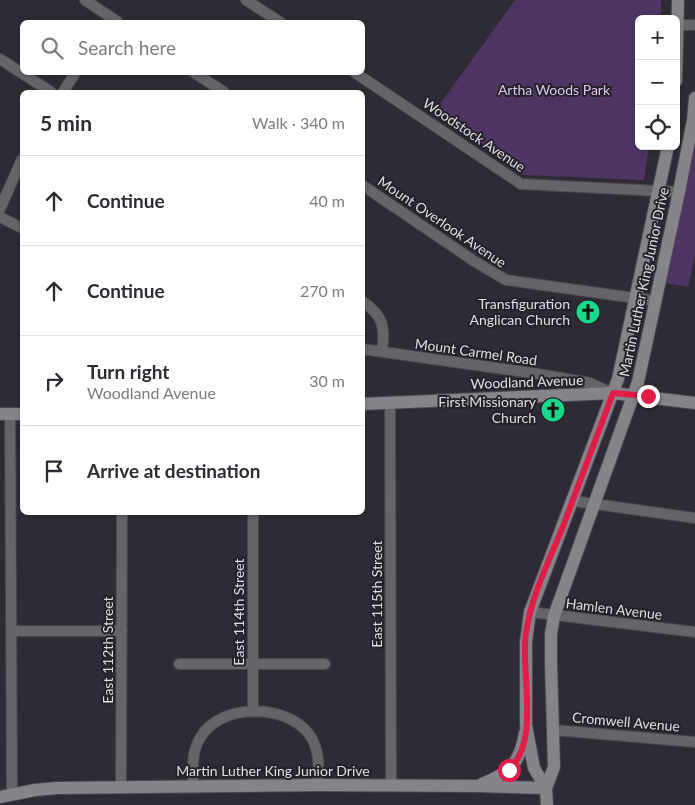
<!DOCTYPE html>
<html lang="en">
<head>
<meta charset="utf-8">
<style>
	:root { --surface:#fff; --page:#f7f7f7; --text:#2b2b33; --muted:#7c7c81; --line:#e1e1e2 }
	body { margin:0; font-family:Lato,sans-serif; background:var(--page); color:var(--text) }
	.controls { position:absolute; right:15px; top:15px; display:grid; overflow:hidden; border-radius:8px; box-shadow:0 1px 4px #0004 }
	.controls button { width:45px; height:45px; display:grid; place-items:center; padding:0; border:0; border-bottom:1px solid var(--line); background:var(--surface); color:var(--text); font:25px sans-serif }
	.stop { position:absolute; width:15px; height:15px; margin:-11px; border:4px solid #e11d48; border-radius:50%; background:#fff }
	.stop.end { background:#e11d48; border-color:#fff; box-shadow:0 1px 5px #0008 }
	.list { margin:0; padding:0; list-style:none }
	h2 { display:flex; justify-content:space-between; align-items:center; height:65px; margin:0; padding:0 20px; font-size:21px }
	h2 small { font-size:16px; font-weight:400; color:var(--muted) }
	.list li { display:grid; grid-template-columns:32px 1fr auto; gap:15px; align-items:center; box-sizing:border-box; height:90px; padding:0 20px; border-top:1px solid var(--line) }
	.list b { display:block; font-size:19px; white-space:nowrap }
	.list p { margin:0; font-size:16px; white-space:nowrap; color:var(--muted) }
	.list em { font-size:16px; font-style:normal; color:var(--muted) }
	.icon { flex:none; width:28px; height:28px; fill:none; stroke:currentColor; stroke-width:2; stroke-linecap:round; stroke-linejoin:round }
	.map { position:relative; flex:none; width:695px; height:805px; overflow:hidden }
	.search { position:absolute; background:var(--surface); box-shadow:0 1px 4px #0004; left:20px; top:20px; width:345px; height:55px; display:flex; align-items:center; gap:12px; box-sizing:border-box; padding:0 18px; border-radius:8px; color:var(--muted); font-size:19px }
	.panel { position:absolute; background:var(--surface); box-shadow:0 1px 4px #0004; left:20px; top:90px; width:345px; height:425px; border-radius:8px }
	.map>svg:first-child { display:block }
	.green { fill:#4e3564 }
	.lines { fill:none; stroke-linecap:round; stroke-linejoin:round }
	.street-casing { stroke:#4b4750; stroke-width:12 }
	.secondary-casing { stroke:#4b4750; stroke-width:14 }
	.street { stroke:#676469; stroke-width:10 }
	.secondary { stroke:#87838a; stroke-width:12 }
	.route { stroke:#e11d48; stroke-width:6 }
	.labels { text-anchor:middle; stroke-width:4; stroke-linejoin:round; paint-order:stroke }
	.park-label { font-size:14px; fill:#dcc7f1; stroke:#25212a }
	.street-label { font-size:14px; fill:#e0dde3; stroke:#25212a }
	.poi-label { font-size:14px; fill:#e0dde3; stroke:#25212a; text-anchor:end }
</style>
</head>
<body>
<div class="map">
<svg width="695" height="805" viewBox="0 0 695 805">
	<rect width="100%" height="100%" fill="#2f2b34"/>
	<path class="green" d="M515 0H661V19H639V146H649L644 180 524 175 433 114Z
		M695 140V255L688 287 666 283Z"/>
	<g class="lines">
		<defs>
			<path id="street" d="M85 0 118 22
				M246 0 280 22
				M677 25H695
				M0 59 51 92
				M193 72 224 92
				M354 72 521 184 679 192
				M63 92 76 72
				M362 185 474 261 506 280 656 301
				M0 209 22 159
				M0 217 22 228
				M362 301C384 316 385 327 382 352
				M362 349 532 373 590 383 612 393
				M390 403 391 786
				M10 414 12 794
				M573 501 695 518
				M530 612 695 632
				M12 631H122
				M179 664H325
				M253 712V512
				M554 730 695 742
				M193 786C193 769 191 753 200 738 220 703 285 703 309 734 320 749 319 768 318 785
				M121 787 122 512"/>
			<path id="secondary" d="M676 81 678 0
				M362 404 613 393 695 403
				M0 414H22
				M482 784C510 773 520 763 525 733
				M546 788 534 768 526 725V642L530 612 618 379 668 146
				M0 797 35 790 57 788 318 785 478 786 546 788
				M547 805 546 788 554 767 551 663V634L554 616 638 382 679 192 693 120 695 98"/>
		</defs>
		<use href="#street" class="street-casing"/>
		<use href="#secondary" class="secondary-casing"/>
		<use href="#street" class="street"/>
		<use href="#secondary" class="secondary"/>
	</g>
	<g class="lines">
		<path class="route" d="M509 770C541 740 520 673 526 633 531 597 548 563 562 529 579 484 596 438 613 393L648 396"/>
	</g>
	<defs>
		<symbol id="church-disc" viewBox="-11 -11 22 22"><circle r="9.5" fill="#17d989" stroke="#25212a"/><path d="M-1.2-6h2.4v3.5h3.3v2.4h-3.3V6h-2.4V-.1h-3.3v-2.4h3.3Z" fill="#111"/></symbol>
	</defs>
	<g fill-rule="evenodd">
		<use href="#church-disc" x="574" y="298" width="28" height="28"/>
		<use href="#church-disc" x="539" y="396" width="28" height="28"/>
	</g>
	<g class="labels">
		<g class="park-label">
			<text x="554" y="95">Artha Woods Park</text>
		</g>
		<g class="street-label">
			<text transform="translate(474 135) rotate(34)" y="5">Woodstock Avenue</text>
			<text transform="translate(442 222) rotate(34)" y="5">Mount Overlook Avenue</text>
			<text transform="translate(644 282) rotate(-78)" y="5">Martin Luther King Junior Drive</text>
			<text transform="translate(476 352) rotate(8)" y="5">Mount Carmel Road</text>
			<text transform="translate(527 382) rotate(-2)" y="5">Woodland Avenue</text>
			<text transform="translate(377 594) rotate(-90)" y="5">East 115th Street</text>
			<text transform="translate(614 609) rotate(7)" y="5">Hamlen Avenue</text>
			<text transform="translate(239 612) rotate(-90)" y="5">East 114th Street</text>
			<text transform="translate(108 650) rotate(-90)" y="5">East 112th Street</text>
			<text transform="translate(626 722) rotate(5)" y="5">Cromwell Avenue</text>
			<text x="273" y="776">Martin Luther King Junior Drive</text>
		</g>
		<g class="poi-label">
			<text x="570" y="309">Transfiguration<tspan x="570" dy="16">Anglican Church</tspan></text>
			<text x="536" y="407">First Missionary<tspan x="536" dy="16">Church</tspan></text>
		</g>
	</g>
</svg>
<div class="controls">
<button>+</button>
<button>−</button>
<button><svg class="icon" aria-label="locate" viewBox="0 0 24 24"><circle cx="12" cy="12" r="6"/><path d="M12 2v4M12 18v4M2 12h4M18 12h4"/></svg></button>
</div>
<div class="stop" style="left:509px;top:770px"></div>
<div class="stop end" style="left:648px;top:396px"></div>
<div class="search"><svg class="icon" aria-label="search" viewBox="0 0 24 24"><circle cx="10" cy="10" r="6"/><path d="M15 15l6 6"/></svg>Search here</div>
<section class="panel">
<h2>5 min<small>Walk · 340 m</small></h2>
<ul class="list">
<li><svg class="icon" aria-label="ahead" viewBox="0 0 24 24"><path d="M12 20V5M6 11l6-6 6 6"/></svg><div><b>Continue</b></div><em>40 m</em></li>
<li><svg class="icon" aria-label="ahead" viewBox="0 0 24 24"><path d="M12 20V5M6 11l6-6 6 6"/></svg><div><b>Continue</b></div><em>270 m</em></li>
<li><svg class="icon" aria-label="right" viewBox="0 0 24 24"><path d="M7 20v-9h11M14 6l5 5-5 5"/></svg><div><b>Turn right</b><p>Woodland Avenue</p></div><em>30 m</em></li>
<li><svg class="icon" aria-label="arrive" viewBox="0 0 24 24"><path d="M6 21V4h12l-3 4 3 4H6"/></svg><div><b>Arrive at destination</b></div></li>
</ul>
</section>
</div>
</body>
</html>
